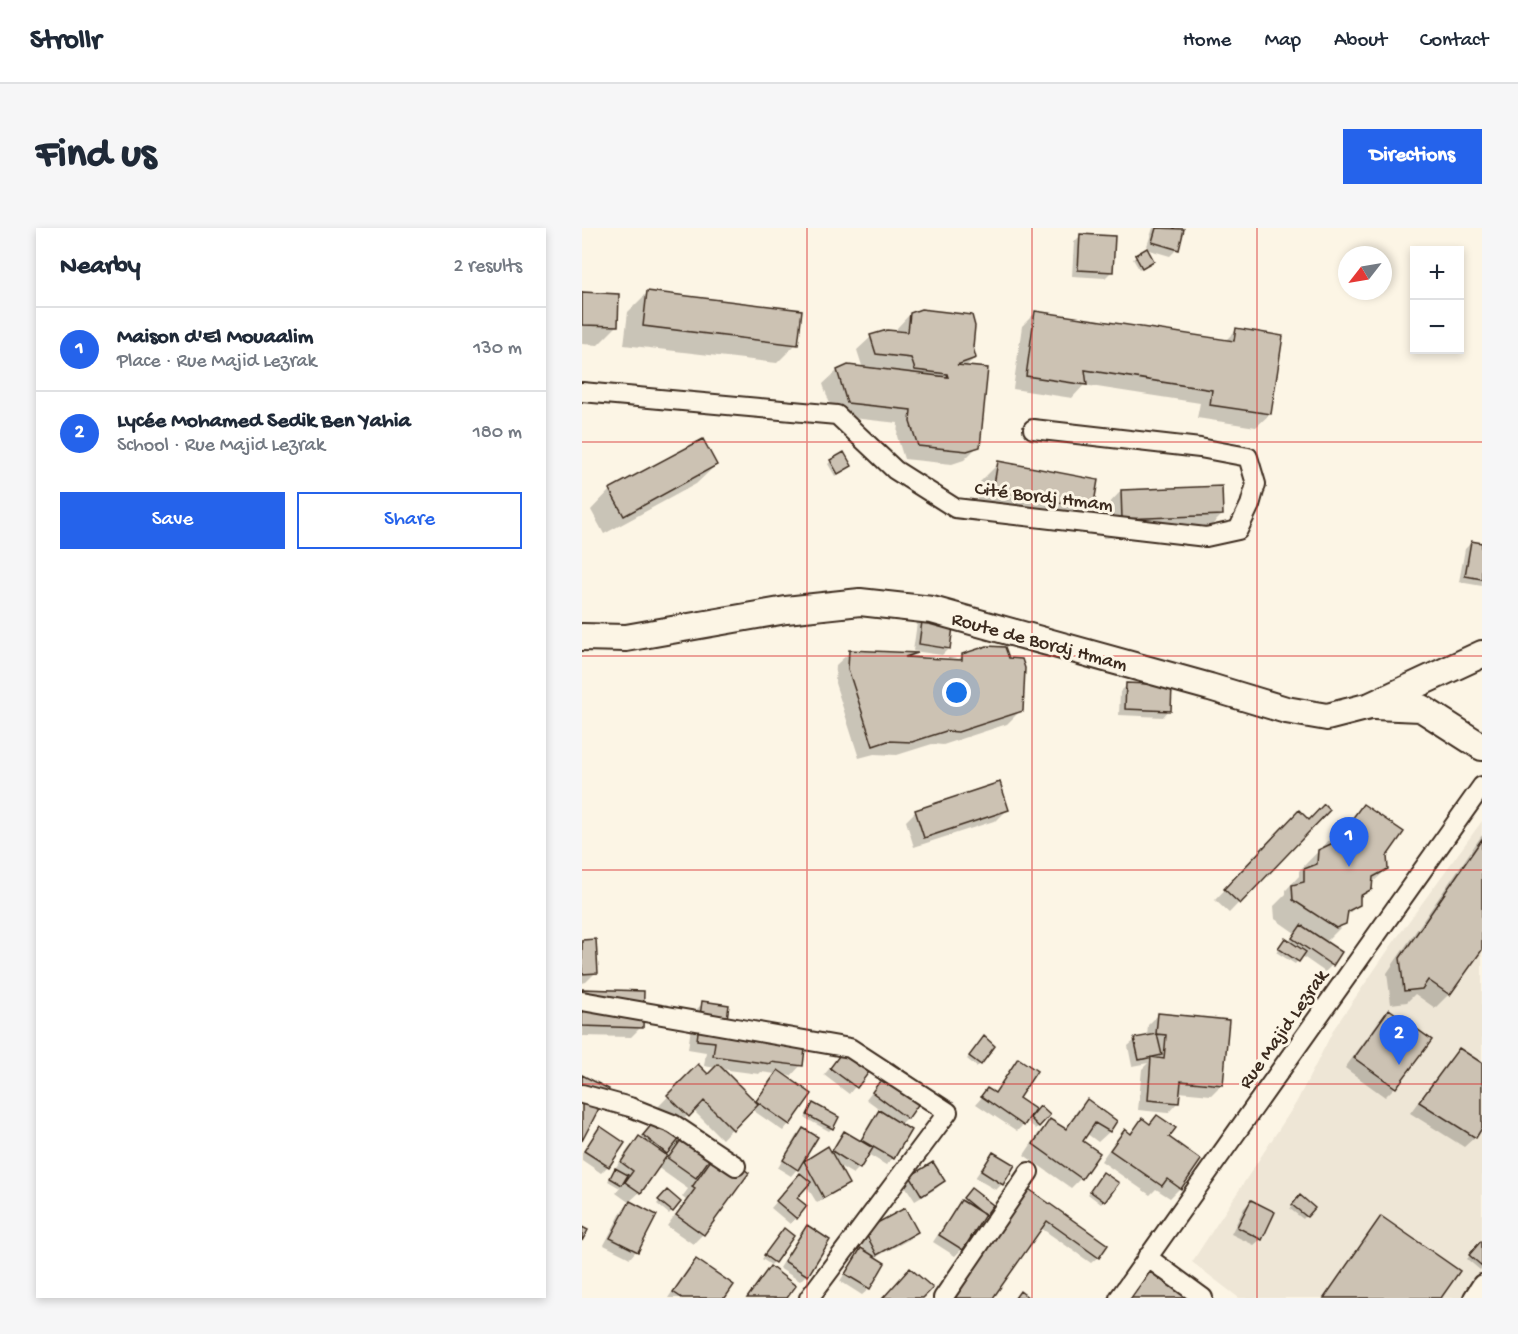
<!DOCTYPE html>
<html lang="en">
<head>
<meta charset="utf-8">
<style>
	:root { --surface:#fff; --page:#f6f6f7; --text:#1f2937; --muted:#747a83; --line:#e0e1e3; --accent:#2563eb }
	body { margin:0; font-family:"Gochi Hand",sans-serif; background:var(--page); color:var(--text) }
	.controls { position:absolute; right:18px; top:18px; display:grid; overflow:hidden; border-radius:0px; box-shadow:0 3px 9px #0003 }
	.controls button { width:54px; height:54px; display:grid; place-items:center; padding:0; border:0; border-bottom:2px solid var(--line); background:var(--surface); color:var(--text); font:30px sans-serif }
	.compass { position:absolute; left:756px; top:18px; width:54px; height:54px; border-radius:50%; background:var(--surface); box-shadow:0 3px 9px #0003; rotate:239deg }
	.you { position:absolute; left:375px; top:465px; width:21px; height:21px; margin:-15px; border:4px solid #fff; border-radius:50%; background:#1a73e8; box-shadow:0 0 0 9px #1a73e833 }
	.badge { display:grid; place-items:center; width:39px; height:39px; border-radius:50%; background:var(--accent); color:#fff; font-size:20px; font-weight:700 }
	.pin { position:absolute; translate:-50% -50px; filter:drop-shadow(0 2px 3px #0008) }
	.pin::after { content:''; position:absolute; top:32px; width:21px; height:18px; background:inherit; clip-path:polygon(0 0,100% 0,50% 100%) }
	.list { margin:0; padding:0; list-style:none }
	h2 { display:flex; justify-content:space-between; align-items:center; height:78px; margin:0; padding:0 24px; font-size:26px }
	h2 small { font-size:20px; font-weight:400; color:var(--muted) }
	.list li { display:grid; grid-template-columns:39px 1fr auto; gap:18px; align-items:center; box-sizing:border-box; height:84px; padding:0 24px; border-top:2px solid var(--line) }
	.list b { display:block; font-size:22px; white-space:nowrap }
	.list p { margin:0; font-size:20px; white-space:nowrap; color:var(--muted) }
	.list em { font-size:20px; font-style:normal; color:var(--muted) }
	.actions { display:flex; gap:12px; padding:18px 24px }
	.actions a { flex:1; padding:14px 0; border:2px solid var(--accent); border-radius:0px; text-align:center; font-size:21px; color:var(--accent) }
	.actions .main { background:var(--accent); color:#fff }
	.map { position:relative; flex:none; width:900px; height:1070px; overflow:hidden; border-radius:0px }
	header { display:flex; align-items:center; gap:36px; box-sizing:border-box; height:84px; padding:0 30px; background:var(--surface); border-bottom:2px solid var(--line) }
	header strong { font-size:28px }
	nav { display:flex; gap:33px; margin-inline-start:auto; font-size:21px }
	.intro { display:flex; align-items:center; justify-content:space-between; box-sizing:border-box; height:144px; padding:0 36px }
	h1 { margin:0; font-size:42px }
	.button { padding:15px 27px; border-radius:0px; background:var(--accent); color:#fff; font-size:21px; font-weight:700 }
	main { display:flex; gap:36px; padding:0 36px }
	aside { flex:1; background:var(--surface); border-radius:0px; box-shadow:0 3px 9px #0003 }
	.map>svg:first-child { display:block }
	.built { fill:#eee6d6 }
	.shadow { fill:#0003; fill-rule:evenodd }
	.building { fill:#ccc2b3; stroke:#3b2a1e; stroke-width:1.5 }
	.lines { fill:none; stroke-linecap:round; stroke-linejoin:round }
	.street-casing { stroke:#3b2a1e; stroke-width:22 }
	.secondary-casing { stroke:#3b2a1e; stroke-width:30 }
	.street { stroke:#fcf5e5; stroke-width:18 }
	.secondary { stroke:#fcf5e5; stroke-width:26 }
	.grid { fill:none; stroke:#d62828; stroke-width:1.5; stroke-opacity:0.55 }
	.labels { text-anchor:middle; stroke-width:6; stroke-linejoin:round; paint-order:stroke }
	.street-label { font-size:20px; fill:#3b2a1e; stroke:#fcf5e5 }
</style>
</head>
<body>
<header>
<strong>Strollr</strong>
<nav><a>Home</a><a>Map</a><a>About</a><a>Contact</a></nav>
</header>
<div class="intro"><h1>Find us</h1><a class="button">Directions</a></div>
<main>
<aside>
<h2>Nearby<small>2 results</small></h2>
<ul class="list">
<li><span class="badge">1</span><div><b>Maison d'El Mouaalim</b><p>Place · Rue Majid Lezrak</p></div><em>130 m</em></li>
<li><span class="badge">2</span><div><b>Lycée Mohamed Sedik Ben Yahia</b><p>School · Rue Majid Lezrak</p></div><em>180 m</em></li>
</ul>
<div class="actions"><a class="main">Save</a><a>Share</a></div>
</aside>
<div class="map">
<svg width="900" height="1070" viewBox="0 0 900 1070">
	<rect width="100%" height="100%" fill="#fcf5e5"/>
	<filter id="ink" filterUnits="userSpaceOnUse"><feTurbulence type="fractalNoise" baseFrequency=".0167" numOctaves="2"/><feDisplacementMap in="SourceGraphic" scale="12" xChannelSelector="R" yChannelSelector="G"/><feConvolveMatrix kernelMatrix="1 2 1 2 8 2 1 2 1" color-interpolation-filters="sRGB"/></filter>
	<g filter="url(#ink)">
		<path class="built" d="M900 593V1043L882 1070H657L610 1034 714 875 753 799 811 715Z"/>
		<path class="shadow" d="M571 0H595L600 2 595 21 588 28 564 21Z
			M498 8 530 43 523 50 490 48 492 14Z
			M564 22 567 36 557 41 551 31Z
			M65 65 214 116 195 135 42 117 46 84Z
			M0 66 35 98 16 117 0 116Z
			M454 84 643 113 654 102 688 186 674 199 615 190 618 175 502 157 490 170 431 161 440 98Z
			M328 86 389 120 393 130 383 139 396 218 382 232 370 236 322 231 315 208 316 195 252 188 241 156 255 143 266 139 281 141 275 122 289 109 305 103 314 104 315 100Z
			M249 233 268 238 253 248 246 236Z
			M417 235 510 280 490 299 393 281 398 254Z
			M134 237 114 256 22 306 9 282 28 262Z
			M539 263 640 287 621 306 521 310 520 283Z
			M889 315 900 317V358L877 354 883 321Z
			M342 388 367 420 360 427 331 423 335 395Z
			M268 424 332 426 327 431 375 433 381 427 439 482 425 496 361 517 350 516 315 527 292 526 277 530 253 455 254 437Z
			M545 457 587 482 581 489 537 487 538 464Z
			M781 578 803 628 805 641 789 656V660L776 672 777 676 763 689V695L743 715 750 737 743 744 720 728 713 736 694 724 700 715H706L713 705 693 691 692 678 704 666V662L717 648V643L751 608 756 605 762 597Z
			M426 581 415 592 332 619 324 593 334 583Z
			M746 582 647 685 633 672 707 595 727 594Z
			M900 607V719L867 766 853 780 833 766 825 774 809 776 805 745Z
			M0 713 14 744 4 754 0 755Z
			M0 763 59 799 49 809 0 808Z
			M121 775 144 793 219 837 209 848 199 846 207 896 201 903 169 881 140 911 111 882 96 897 95 911 97 913 106 904 125 935 136 924 165 945 121 1006 111 1016 85 998 104 972 100 969 106 961 75 939 58 964 47 974 73 988 54 1023 48 1030 22 1017 41 981 48 975 34 965 38 960 26 953 30 945 47 920 57 910H59L82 884 76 879 106 848H126L134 840 122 838 124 824 106 821 111 785ZM139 841 177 846 179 844 194 846 173 875ZM93 915 94 916 85 929 82 927Z
			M808 783 813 859 803 869 763 840 797 793Z
			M577 786 639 857 629 867 597 864 596 874 586 885 556 882 560 841 566 835 550 838 546 818 553 812 565 809 566 797Z
			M399 813 398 836 395 839 385 831Z
			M263 821 288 840 267 866 242 847Z
			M877 822 900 837V898L893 909 882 919 828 885 867 832Z
			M436 832 435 870 441 897 435 903 394 876 406 862 412 866 430 839Z
			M305 844 325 890 318 897 327 903 310 931 304 937 286 926 277 940 271 946 254 936 265 956 258 962 235 975 224 957 213 970 214 990 208 996 189 980 219 946 216 940 209 948 196 940 214 908 221 902 217 940 223 934 245 920 248 925 256 911 262 905 277 914 290 891 299 882 284 871Z
			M505 873 533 893 527 904 516 914 504 905 499 913V950L489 960 442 927 458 903 469 893 482 902 495 883Z
			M231 877 250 900 247 903 223 890Z
			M458 880 466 887 454 901 446 894Z
			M560 892 585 910 598 960 588 970 574 961 568 967 519 933 533 913 543 903 547 906Z
			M18 900 41 915 26 938 19 945 0 932V925L12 907Z
			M411 926 420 956 414 962 393 950 405 932Z
			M350 936 361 953 355 960 333 973 322 956 329 949Z
			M519 949 522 973 519 976 506 966Z
			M389 962 400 989 380 1021 373 1028 351 1014 373 981Z
			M82 967 97 974 87 986 75 976Z
			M437 967 516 1029 509 1035 459 1000 409 1070Z
			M719 969 731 980 721 991 708 981Z
			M669 973 679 1011 672 1017 649 1006 662 980Z
			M799 990 857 1070H741L793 996Z
			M225 999 224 1047 218 1053 197 1040 218 1006Z
			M283 1003 334 1004 328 1011 292 1030 301 1036 287 1061 280 1067 258 1053 273 1029 279 1022 285 1026 276 1010Z
			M199 1005 210 1009 189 1037 180 1031Z
			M900 1016V1040L898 1042 885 1031 896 1018Z
			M114 1033 141 1070H86L107 1039Z"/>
		<path class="building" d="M574 0 602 1 597 22 570 14Z
			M498 6 533 8 531 44 496 42Z
			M565 20 572 33 560 40 553 27Z
			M65 63 220 82 216 117 61 98Z
			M0 64 37 66 36 98 0 97Z
			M339 81 390 87 393 98 391 119 394 130 375 137 406 140 398 219 385 223 336 218 328 194 329 182 265 175 255 142 266 137 366 149 365 146 333 142 329 130 294 126 288 107 305 102 326 104 328 85Z
			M453 83 652 113 654 100 701 108 689 186 628 177 630 162 503 142 505 157 444 148Z
			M121 211 135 237 42 288 27 261Z
			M262 224 270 238 256 246 248 232Z
			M416 233 516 252 511 281 411 263Z
			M640 258 641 287 540 291 539 262Z
			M889 313 900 315V351L883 348Z
			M341 386 372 391 368 421 337 416Z
			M405 418 423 419 427 430 440 431 443 440 441 483 376 504 364 503 330 514 306 513 291 518 266 441 267 422 336 425 323 429 380 432V426Z
			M544 455 590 457 589 483 543 481Z
			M418 554 427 582 342 610 333 582Z
			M742 576 748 582 658 676 642 661 717 582 727 592Z
			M781 576 822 604 805 628 806 641 791 649 790 661 778 668V677L766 683 764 696 754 700 711 672 710 657 722 654V641L735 636 736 622 751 615 750 606 765 598Z
			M900 611V722L868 767 846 752 840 761 822 763 818 730Z
			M719 697 760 724 751 738 710 710Z
			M703 710 724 724 717 734 696 720Z
			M14 711 16 745 0 746V712Z
			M0 761 62 763 61 800 0 798Z
			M120 773 147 777 145 791 225 803 221 838 189 834V836L131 828 133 814 115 812Z
			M807 781 850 812 814 860 772 830Z
			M576 785 647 792 641 857 599 853 597 875 566 872 569 829 582 831 584 807 574 806Z
			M575 806 580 827 557 832 552 810Z
			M402 808 413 818 399 837 387 828Z
			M263 820 290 840 275 860 248 840Z
			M877 820 900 835V900L894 910 837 874Z
			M436 830 455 843 437 870 453 881 442 898 399 868 405 860 413 865Z
			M311 835 347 861 326 891 290 864Z
			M116 836 126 846 136 836 176 876 151 902 122 873 107 889 85 867Z
			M196 842 230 866 208 897 174 873Z
			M0 847 27 861 0 913Z
			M505 871 535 893 528 904 513 895 501 913 518 925 500 951 451 916 468 891 484 901Z
			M231 875 257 889 251 901 225 887Z
			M458 878 468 887 457 899 448 890Z
			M297 882 329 902 312 931 279 912Z
			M81 883 104 903 85 926 61 907Z
			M575 887 594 900 587 909 619 932 599 961 585 951 580 958 528 922 543 901 549 906 560 890 568 896Z
			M18 898 43 915 27 939 2 923Z
			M221 900 236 909 216 942 201 932Z
			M106 902 134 922 114 950 84 929 59 965 43 954 51 943 39 934 57 908 87 929Z
			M262 903 291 920 278 941 250 923Z
			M246 918 267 956 242 970 222 933Z
			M136 922 167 945 122 1007 94 987 113 961 110 959Z
			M411 924 433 937 421 957 399 943Z
			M351 934 363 953 340 968 328 948Z
			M33 940 46 947 40 957 28 950Z
			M521 944 537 955 523 974 508 963Z
			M218 945 229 954 215 970 225 978 215 991 194 973Z
			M444 959 526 1017 517 1030 465 993 411 1070H366Z
			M389 960 411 977 403 988 381 970Z
			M85 962 99 974 91 984 76 972Z
			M718 967 733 980 725 989 710 977Z
			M379 972 403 987 381 1022 357 1007Z
			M669 972 693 984 680 1012 655 999Z
			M48 973 75 987 56 1024 28 1010Z
			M323 980 336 1004 295 1027 282 1002Z
			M799 988 878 1043 859 1070H742Z
			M225 997 248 1012 226 1048 202 1033Z
			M0 999 6 1002 0 1013Z
			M202 1000 212 1008 193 1035 182 1027Z
			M899 1013 900 1014V1038L887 1027Z
			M279 1020 303 1035 288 1061 263 1046Z
			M114 1031 152 1057 143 1070H100L91 1064Z
			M566 1036 615 1070H542Z
			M188 1038 214 1058 205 1070H165Z
			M328 1040 351 1060 341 1070H301Z
			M438 1063 447 1070H433Z"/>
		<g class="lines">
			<defs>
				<path id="street" d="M0 164 255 187 313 242 373 280 624 309 656 302 668 277 674 256 666 229 618 220 451 201
					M0 773 268 820 366 884 227 1070
					M0 866 48 879 91 896 154 938
					M565 1029 621 1070
					M361 1070 447 944
					M537 1070 900 558
					M891 1070 900 1056"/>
				<path id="secondary" d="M0 409 44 410 204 382 278 374 350 382 628 459 704 482 745 489 788 478 900 426
					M792 478 839 480 900 519"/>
			</defs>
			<use href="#street" class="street-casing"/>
			<use href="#secondary" class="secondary-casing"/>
			<use href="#street" class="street"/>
			<use href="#secondary" class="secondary"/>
		</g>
	</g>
	<path class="grid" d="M225 0V1070M450 0V1070M675 0V1070M0 214H900M0 428H900M0 642H900M0 856H900"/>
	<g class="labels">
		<g class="street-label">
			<text transform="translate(462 267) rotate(7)" y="7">Cité Bordj Hmam</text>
			<text transform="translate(458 412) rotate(15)" y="7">Route de Bordj Hmam</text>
			<text transform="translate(700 800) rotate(-55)" y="7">Rue Majid Lezrak</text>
		</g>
	</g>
</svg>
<div class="controls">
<button>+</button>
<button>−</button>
</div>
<svg class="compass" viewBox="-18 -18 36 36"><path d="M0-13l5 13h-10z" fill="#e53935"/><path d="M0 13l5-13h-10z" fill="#747a83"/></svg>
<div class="you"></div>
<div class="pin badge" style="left:767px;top:639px">1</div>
<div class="pin badge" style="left:817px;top:837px">2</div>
</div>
</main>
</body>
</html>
